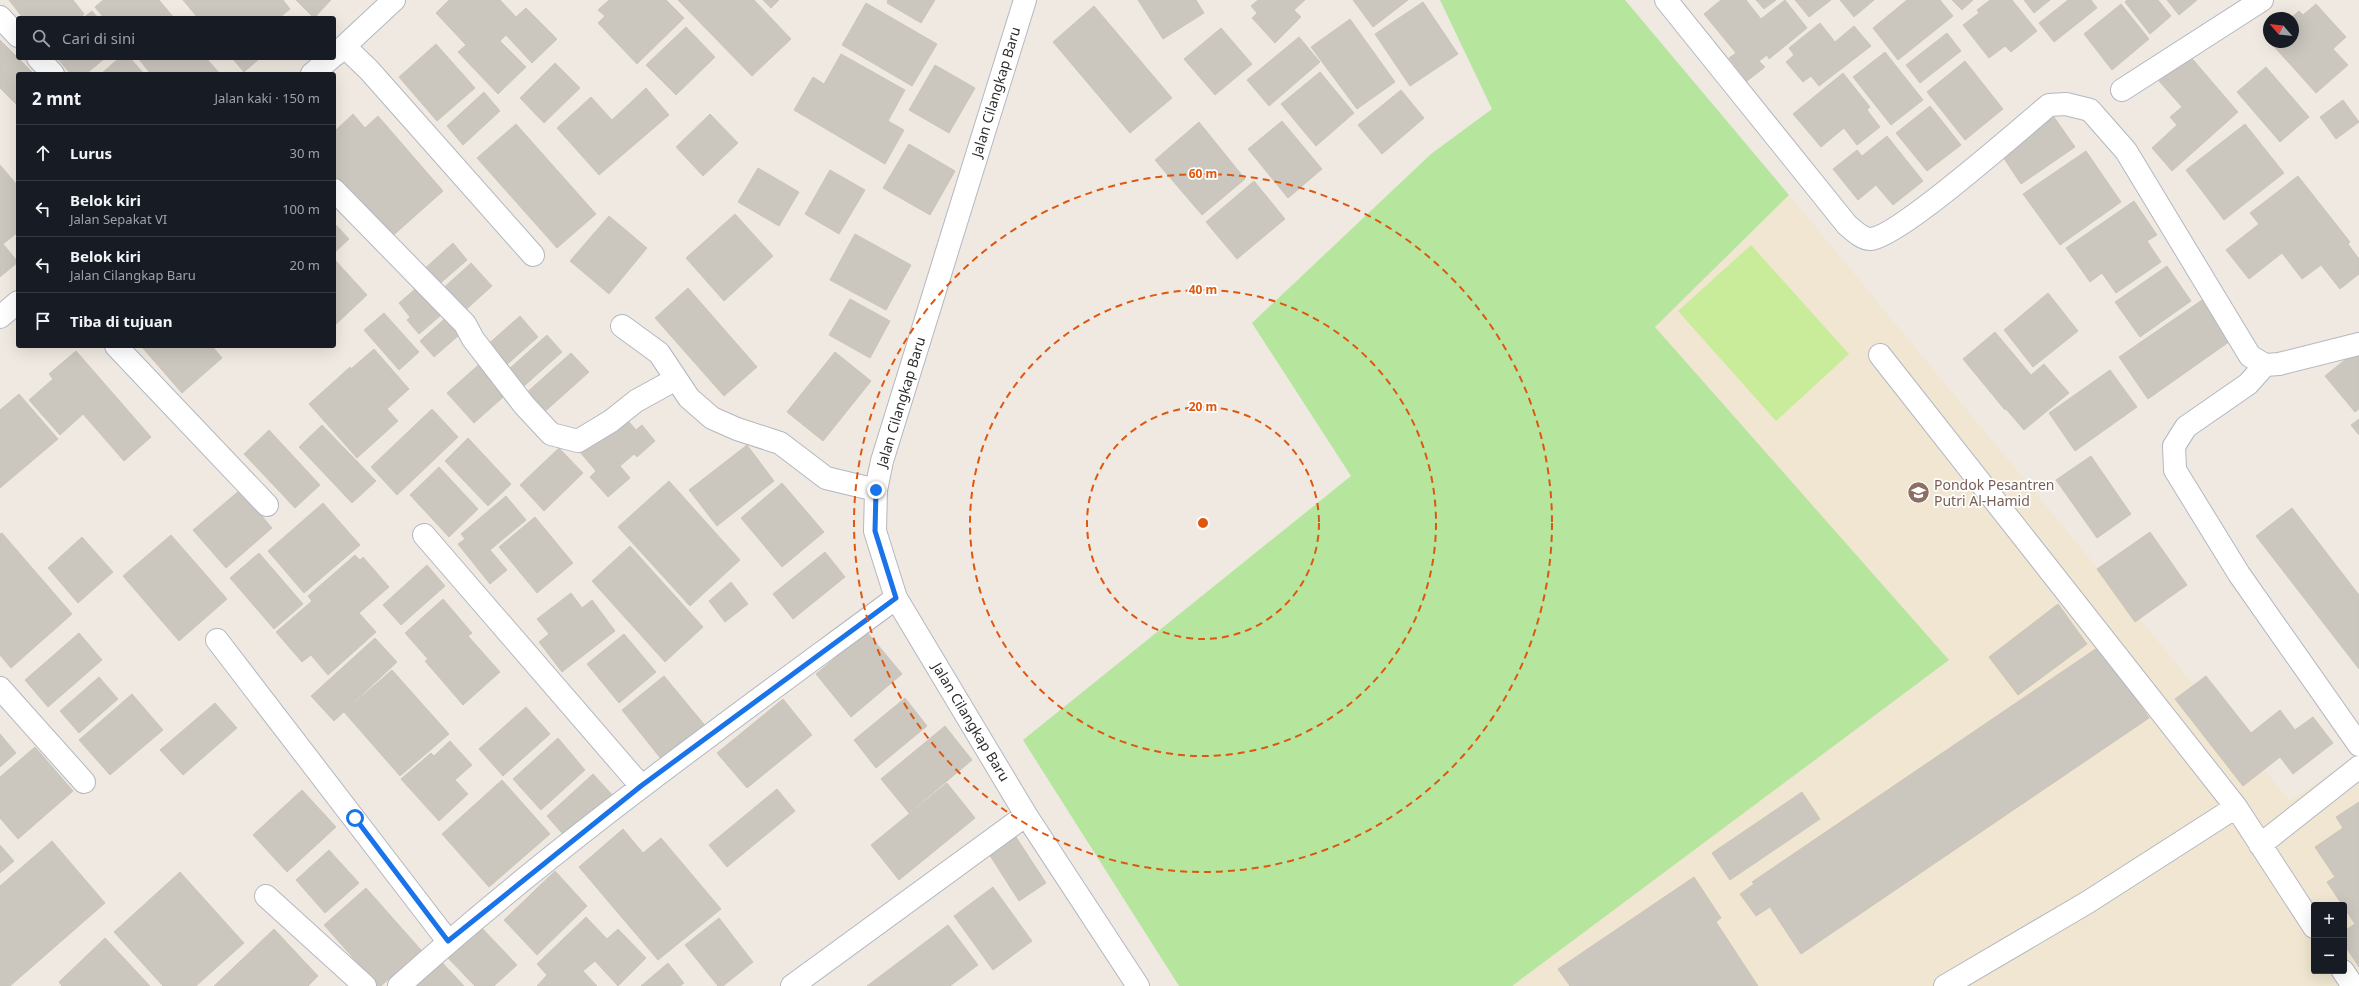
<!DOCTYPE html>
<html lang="id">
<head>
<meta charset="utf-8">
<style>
	:root { --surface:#171b24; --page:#20242c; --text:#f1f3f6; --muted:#9ea1a6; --line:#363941 }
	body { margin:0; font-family:"Noto Sans",sans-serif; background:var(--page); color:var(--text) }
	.controls { position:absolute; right:12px; bottom:12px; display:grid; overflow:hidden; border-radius:4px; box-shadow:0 4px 16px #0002 }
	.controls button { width:36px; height:36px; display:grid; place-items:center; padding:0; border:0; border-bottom:1px solid var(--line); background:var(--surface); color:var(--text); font:20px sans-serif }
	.compass { position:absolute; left:2263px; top:12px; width:36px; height:36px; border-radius:50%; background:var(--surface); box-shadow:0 4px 16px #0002; rotate:298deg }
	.stop { position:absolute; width:12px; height:12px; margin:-9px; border:3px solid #1a73e8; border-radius:50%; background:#fff }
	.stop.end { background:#1a73e8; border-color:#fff; box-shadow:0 1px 4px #0008 }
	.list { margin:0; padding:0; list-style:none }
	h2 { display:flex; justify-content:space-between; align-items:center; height:52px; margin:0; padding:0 16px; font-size:17px }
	h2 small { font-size:13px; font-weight:400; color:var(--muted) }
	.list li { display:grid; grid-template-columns:26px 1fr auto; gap:12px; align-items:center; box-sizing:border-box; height:56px; padding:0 16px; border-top:1px solid var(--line) }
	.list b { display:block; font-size:15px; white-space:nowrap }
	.list p { margin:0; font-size:13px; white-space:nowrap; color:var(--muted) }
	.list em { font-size:13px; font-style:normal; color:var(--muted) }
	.icon { flex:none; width:22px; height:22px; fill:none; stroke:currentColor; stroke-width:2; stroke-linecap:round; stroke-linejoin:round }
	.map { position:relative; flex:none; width:2359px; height:986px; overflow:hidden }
	.search { position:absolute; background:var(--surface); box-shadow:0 4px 16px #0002; left:16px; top:16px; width:320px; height:44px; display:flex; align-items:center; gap:10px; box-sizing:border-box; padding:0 14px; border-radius:4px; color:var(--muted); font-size:15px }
	.panel { position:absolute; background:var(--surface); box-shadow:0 4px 16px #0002; left:16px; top:72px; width:320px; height:276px; border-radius:4px }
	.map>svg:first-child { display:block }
	.education { fill:#f0e6d1; fill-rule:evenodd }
	.green { fill:#b6e59e }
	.pitch { fill:#c9ec9a }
	.building { fill:#cbc7bf; stroke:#cbc5ba }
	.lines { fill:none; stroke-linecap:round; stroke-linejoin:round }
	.minor-casing { stroke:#b4b7c1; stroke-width:24 }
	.minor { stroke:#fff; stroke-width:22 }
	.route { stroke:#1a73e8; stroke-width:5 }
	.ring { fill:none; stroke:#df570e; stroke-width:2; stroke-dasharray:7 5 }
	.labels { text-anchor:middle; stroke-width:3.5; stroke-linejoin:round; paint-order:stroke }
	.street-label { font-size:14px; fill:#2e2e2e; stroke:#fff }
	.education-label { font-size:14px; fill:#785e54; stroke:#fff; text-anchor:start }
	.centre { fill:#df570e; stroke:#fff; stroke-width:2 }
	.ring-label { font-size:12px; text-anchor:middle; font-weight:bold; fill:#df570e; stroke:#fff; stroke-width:3.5; stroke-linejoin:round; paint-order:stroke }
</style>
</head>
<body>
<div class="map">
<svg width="2359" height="986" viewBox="0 0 2359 986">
	<rect width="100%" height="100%" fill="#efe9e1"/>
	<path class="education" d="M1789 195 2290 801 2359 754V986H1512L1949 660 1654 327ZM2314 905H2344V971H2314Z"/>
	<path class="green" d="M1440 0H1625L1789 195 1655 327 1949 660 1512 986H1179L1023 740 1351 476 1252 323 1431 154 1492 109Z"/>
	<path class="pitch" d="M1751 245 1849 354 1776 421 1678 311Z"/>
	<path class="building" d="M9 0H73L84 14 80 18H23Z
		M103 0H159L174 18H104L95 7Z
		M183 0H283L290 9 279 18H198Z
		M296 0H331L314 18Z
		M449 0H500L516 17 526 8 557 39 532 63 506 35 500 41 526 67 498 94 458 52 466 45 436 13Z
		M609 0H666L684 18 637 64 598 23 605 16 598 10Z
		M678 0H754L791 39 752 76Z
		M763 0H779L771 8Z
		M888 0H935L921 23 887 3Z
		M1138 0H1196L1204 13 1163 39Z
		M1258 0H1305L1294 10 1301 17 1275 43 1252 18 1257 13 1251 6Z
		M1353 0H1408L1373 27Z
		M1721 0H1746L1761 19 1785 0 1807 28 1769 59 1767 55 1759 61 1765 67 1747 81 1729 58 1736 53 1704 14Z
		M1756 0H1776L1764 9Z
		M1795 0H1831L1809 17Z
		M1840 0H1874L1854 17Z
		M1907 0H1940L1953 16 1898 60 1873 28Z
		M1952 0H1973L1962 10Z
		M1990 0H2012L2037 31 2011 52 2005 46 1989 58 1963 25 1979 13 1977 10Z
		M2024 0H2050L2034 13Z
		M2068 0H2091L2097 8 2054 42 2039 23Z
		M2127 0H2158L2171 16 2150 34 2125 2Z
		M2167 0H2197L2179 15Z
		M1423 2 1458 54 1410 86 1375 34Z
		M866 3 937 44 912 86 842 45Z
		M2121 4 2149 39 2112 70 2084 34Z
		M2316 4 2346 37 2333 49 2348 65 2316 93 2270 42H2293L2291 18 2299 11 2303 15Z
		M1094 6 1172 98 1130 133 1053 42Z
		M92 11 98 18H83Z
		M1350 19 1395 82 1357 109 1311 47Z
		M1820 23 1835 42 1854 26 1871 46 1819 86 1811 76 1803 82 1786 62 1794 55 1789 48Z
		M686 27 715 57 676 95 646 65Z
		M1221 28 1252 64 1215 95 1184 59Z
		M1947 33 1961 51 1920 83 1906 65Z
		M1299 37 1320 62 1269 106 1247 80Z
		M0 40 34 74H18V106L0 88Z
		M436 44 475 88 437 121 399 77Z
		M1885 52 1923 100 1891 125 1853 77Z
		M841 54 905 90 888 121 904 130 885 164 794 110 813 77 824 84Z
		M2189 55 2238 112 2172 171 2152 148 2177 125 2170 117 2182 107 2159 81Z
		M57 58H105L86 74H71Z
		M119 58H130L144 74H101Z
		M138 58H206L220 74H151Z
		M232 58H260L244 72Z
		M1965 61 2003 109 1965 140 1927 92Z
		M555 63 580 88 544 123 520 98Z
		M935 65 975 88 949 133 909 110Z
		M2266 67 2309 117 2280 142 2237 92Z
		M1320 72 1354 113 1316 146 1281 104Z
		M1843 73 1870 107 1867 110 1880 127 1857 145 1844 128 1821 147 1793 114Z
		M646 88 669 115 599 175 557 128 591 97 612 120Z
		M1401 90 1424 118 1382 154 1358 125Z
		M484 92 500 111 463 145 447 126Z
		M2343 100 2359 122 2336 139 2320 117Z
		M1930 106 1961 145 1927 171 1896 133Z
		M353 114 365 128 378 116 443 191 388 240 334 179V132Z
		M710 114 738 143 703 176 676 147Z
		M2054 117 2075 147 2021 184 2001 154Z
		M1282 121 1322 169 1288 198 1248 149Z
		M1199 122 1245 179 1202 215 1155 160Z
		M516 124 596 214 557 248 477 158Z
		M2245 124 2284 173 2224 220 2186 170Z
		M1887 136 1923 181 1893 205 1876 185 1858 200 1833 169 1857 150 1862 156Z
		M909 144 955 171 930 215 883 188Z
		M2086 151 2121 202 2060 245 2023 194Z
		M0 165 18 186V232L3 244 18 262 0 277Z
		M758 168 799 192 779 226 738 202Z
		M830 170 865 190 839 234 805 214Z
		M2298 176 2350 242 2348 244 2359 259V274L2340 289 2321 265 2302 279 2282 253 2249 279 2226 250 2259 224 2250 213Z
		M1254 181 1285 219 1237 259 1206 222Z
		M2134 201 2157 235 2147 241 2161 262 2116 293 2102 273 2090 282 2066 248Z
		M735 214 773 256 724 301 686 258Z
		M609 216 647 248 609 294 570 261Z
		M334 223 349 239 334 253Z
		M855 234 911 265 886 310 830 280Z
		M453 243 467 260 436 287 421 272Z
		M334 259 367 295 334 326Z
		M471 263 492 286 460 315 439 292Z
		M2167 266 2191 301 2140 337 2115 302Z
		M421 284 447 310 419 334 407 320 410 317 399 303Z
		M688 288 757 367 724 396 655 318Z
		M2048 293 2078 331 2033 367 2004 330Z
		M2205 298 2233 339 2148 399 2119 357Z
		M850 299 890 321 870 358 829 335Z
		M384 313 419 352 399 370 364 330Z
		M451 313 466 329 434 357 420 341Z
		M520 316 538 337 504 367 486 346Z
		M1995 332 2031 375 2044 364 2069 393 2024 430 2006 409 2005 410 1963 359Z
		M547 335 562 352 523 387 508 370Z
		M141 346H212L222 358 182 393Z
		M374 349 409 389 387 409 398 421 357 458 309 404 350 367 351 369Z
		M2357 350 2359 352V409L2355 412 2325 376Z
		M76 351 151 437 124 461 83 414 60 435 29 400 53 379 49 374Z
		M835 352 871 381 823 441 787 412Z
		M571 353 589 372 541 415 524 395Z
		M484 360 510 391 474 423 447 393Z
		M2110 370 2137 407 2075 451 2049 413Z
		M19 394 58 439 0 488V410Z
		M432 409 458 437 397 495 371 467Z
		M623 415 636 430 642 425 655 441 637 457 634 454 620 466 630 478 608 497 590 477 596 471 580 452Z
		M2359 419V435L2351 425Z
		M322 425 376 481 352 503 299 447Z
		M269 430 320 485 295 508 244 454Z
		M468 438 511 484 488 506 445 461Z
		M747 445 774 481 717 526 689 490Z
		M559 448 583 473 544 511 520 485Z
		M2091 456 2131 514 2097 538 2056 480Z
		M439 467 478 509 449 537 410 495Z
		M669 481 740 560 690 606 618 527Z
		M782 483 824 532 782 567 741 518Z
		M240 490 272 528 226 568 193 530Z
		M506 496 526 520 490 550 507 570 490 584 458 544 465 539 461 534Z
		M323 503 360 545 304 593 268 551Z
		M2292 508 2359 595V669L2256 536Z
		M535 517 573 563 537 593 499 547Z
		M2150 532 2187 585 2135 622 2097 569Z
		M2 533 72 614 11 668 0 655V534Z
		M171 535 227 599 179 641 123 576Z
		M82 537 113 572 78 603 48 568Z
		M630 546 703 627 665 662 592 581Z
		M825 552 845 577 793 619 773 594Z
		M259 553 303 604 274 629 230 578Z
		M355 555 360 560 363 557 389 587 359 613 376 632 328 675 311 655 302 662 276 632 312 601 308 596Z
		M427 565 445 586 401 625 383 605Z
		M731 582 748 604 725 622 709 601Z
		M571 593 582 608 592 600 615 631 562 672 539 642 549 634 537 619Z
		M443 599 472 633 468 636 500 672 463 705 425 661 428 659 405 633Z
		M2058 604 2087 644 2018 695 1989 657Z
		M867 632 902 674 851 717 816 674Z
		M79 633 102 660 48 707 25 680Z
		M624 634 656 672 619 703 587 664Z
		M375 638 397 662 334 721 311 696Z
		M2100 646 2149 718 1801 954 1770 907 1756 916 1740 894 1754 884 1752 882Z
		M392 670 449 734 400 776 344 712Z
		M664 676 708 729 666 765 622 710Z
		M2206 676 2251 733 2280 710 2295 730 2313 717 2333 743 2293 774 2280 757 2243 786 2175 699Z
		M99 677 118 699 79 733 60 711Z
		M132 694 163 730 110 775 79 740Z
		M905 698 927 726 876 768 854 740Z
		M783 699 812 735 747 788 717 753Z
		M215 703 237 728 183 775 160 750Z
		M526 707 550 734 503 776 479 749Z
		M945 726 972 760 909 813 881 779Z
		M0 734 16 753 0 767Z
		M558 738 585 770 541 810 513 779Z
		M450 741 472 765 455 780 468 794 439 821 401 779 431 753 434 756Z
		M35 747 73 791 18 839 0 818V777Z
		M593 774 615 798 568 840 547 816Z
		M502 780 550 834 489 887 442 834Z
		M947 783 975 818 899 880 871 845Z
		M777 789 795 811 727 867 709 845Z
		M302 790 336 827 287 872 253 835Z
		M1802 792 1820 819 1730 880 1712 853Z
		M2359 802V967L2344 944V931L2355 924 2327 882 2335 877 2315 847 2343 828 2336 817Z
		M623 829 643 853 661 838 721 909 658 960 579 867Z
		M1016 837 1046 883 1019 901 989 854Z
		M52 841 105 903 10 986H0V886Z
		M0 845 14 861 0 873Z
		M329 850 359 883 325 913 296 880Z
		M555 871 587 906 537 955 504 920Z
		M180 872 244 943 196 986H163L114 932Z
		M1694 877 1721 918 1716 922 1758 986H1570L1558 969Z
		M993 887 1032 941 993 970 954 916Z
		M366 888 421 950 381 986H378L324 925Z
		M586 917 607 939 618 929 646 958 618 986 595 961 583 971 597 986H537L547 975 537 964Z
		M719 918 753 962 723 986H718L685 945Z
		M479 925 517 965 494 986H475L447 957Z
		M948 925 978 965 950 986H867Z
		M274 929 318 976 308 986H214Z
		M105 938 150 986H62L59 982Z
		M437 957 464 986H407Z
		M668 963 684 983 680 986H641Z"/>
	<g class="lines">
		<defs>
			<path id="minor" d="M1025 0 882 461 876 490 875 531 896 598 1026 815 1138 986
				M1666 0 1847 225C1853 230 1862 239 1870 239 1898 238 2021 128 2049 105L2066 104 2090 110 2126 151 2250 356 2265 365 2279 364 2359 344
				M0 17 18 36
				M345 47 369 70 533 255
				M335 55 394 0
				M38 58 53 74
				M312 74 331 58
				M2122 90 2262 0
				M334 190 465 324 473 339 524 405 551 434 578 441 611 421 636 401 676 379
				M0 317 18 302
				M622 326 659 353 689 398 712 418 737 429 780 443 826 478 876 490
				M116 346 267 505
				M1880 355 2236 807 2314 927
				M2265 365 2248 384 2186 427 2174 446 2175 470 2239 574 2359 745
				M424 535 641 786
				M217 640 448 941
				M0 688 84 782
				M2260 845 2359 767
				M266 896 365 986
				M2343 971 2353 986
				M399 986C555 845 727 723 896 598
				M792 986 1026 815
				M1945 986 2088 902 2236 807"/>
		</defs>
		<use href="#minor" class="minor-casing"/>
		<use href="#minor" class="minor"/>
	</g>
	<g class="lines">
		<path class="route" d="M355 818 448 941 641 786 896 598 875 531 876 490"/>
	</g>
	<g class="ring">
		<circle cx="1203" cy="523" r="116"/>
		<circle cx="1203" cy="523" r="233"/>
		<circle cx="1203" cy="523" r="349"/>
	</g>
	<defs>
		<symbol id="school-disc" viewBox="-11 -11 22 22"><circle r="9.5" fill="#8d6e63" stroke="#fff"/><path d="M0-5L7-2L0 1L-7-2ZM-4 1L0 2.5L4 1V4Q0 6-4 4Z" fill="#fff"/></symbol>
	</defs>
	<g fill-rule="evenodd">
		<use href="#school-disc" x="1906" y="480" width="25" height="25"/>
	</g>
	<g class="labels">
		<g class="street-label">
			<text transform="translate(996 92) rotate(-73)" y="5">Jalan Cilangkap Baru</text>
			<text transform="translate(901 402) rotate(-73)" y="5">Jalan Cilangkap Baru</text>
			<text transform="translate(971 722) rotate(59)" y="5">Jalan Cilangkap Baru</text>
		</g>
		<g class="education-label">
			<text x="1934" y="490">Pondok Pesantren<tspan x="1934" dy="16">Putri Al-Hamid</tspan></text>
		</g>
	</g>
	<circle cx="1203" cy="523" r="6" class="centre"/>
	<g class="ring-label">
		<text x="1203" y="178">60 m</text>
		<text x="1203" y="294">40 m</text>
		<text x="1203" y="411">20 m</text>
	</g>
</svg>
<div class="controls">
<button>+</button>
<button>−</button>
</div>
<svg class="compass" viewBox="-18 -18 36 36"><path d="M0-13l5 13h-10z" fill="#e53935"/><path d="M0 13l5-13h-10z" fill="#9ea1a6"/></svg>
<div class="stop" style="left:355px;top:818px"></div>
<div class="stop end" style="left:876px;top:490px"></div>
<div class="search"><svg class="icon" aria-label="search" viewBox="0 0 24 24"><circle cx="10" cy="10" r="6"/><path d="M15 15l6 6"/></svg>Cari di sini</div>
<section class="panel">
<h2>2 mnt<small>Jalan kaki · 150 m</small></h2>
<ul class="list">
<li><svg class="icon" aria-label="ahead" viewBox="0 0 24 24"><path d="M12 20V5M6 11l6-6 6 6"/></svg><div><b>Lurus</b></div><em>30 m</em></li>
<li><svg class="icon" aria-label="left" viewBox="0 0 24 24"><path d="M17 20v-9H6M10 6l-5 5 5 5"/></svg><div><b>Belok kiri</b><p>Jalan Sepakat VI</p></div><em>100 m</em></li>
<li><svg class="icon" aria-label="left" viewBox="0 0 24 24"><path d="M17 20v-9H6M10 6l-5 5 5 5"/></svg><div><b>Belok kiri</b><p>Jalan Cilangkap Baru</p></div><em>20 m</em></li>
<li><svg class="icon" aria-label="arrive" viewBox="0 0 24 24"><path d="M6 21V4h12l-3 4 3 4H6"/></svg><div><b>Tiba di tujuan</b></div></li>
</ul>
</section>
</div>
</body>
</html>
